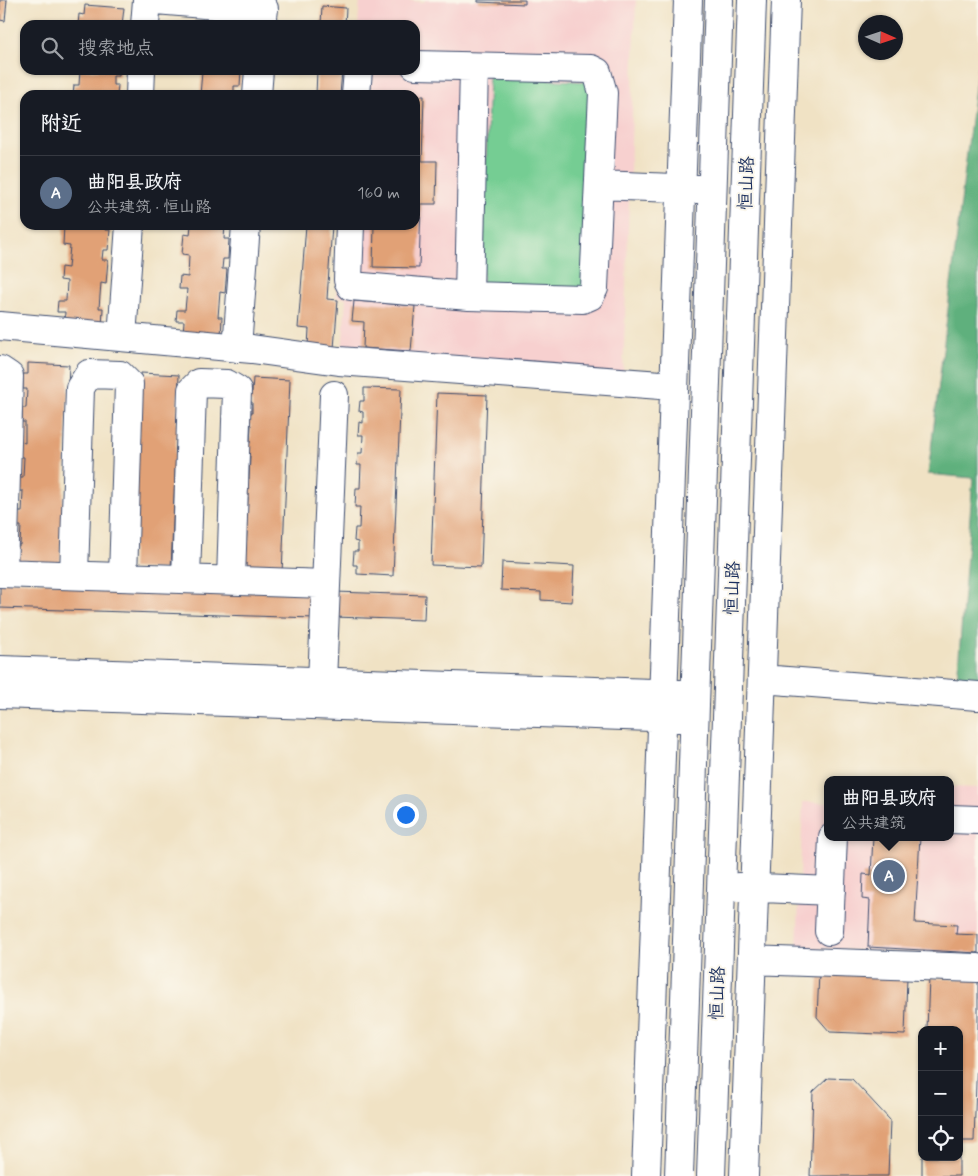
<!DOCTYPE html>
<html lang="zh">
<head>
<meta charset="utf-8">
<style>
	:root { --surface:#171b24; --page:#242831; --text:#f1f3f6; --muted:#9ea1a6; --line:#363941; --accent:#2563eb }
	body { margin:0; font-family:Mynerve,"LXGW WenKai TC",sans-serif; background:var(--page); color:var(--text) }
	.controls { position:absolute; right:15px; bottom:15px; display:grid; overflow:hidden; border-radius:10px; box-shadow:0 1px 4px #0004 }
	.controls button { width:45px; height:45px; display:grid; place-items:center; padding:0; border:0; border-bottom:1px solid var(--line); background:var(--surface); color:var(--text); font:25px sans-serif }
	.compass { position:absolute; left:858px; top:15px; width:45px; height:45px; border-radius:50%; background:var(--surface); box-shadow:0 1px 4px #0004; rotate:93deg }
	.you { position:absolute; left:405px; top:814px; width:18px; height:18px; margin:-12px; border:4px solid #fff; border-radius:50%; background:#1a73e8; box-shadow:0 0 0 8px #1a73e833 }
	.badge { display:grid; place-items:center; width:32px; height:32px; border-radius:50%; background:var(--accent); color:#fff; font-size:16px; font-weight:700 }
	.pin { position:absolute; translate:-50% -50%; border:2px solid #fff; box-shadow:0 1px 5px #0006 }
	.popup { position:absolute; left:824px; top:776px; width:130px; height:65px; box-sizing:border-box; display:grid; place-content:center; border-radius:10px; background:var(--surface); filter:drop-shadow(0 1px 4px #0005); font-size:16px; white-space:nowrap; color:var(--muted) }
	.popup b { font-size:19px; color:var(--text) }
	.popup::after { content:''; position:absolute; left:50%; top:100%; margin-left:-10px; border:10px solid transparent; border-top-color:var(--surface) }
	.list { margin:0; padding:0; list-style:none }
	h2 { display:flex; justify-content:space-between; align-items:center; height:65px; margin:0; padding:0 20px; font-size:21px }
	h2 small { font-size:16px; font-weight:400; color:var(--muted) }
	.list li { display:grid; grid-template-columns:32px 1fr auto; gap:15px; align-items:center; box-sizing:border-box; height:75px; padding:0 20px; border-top:1px solid var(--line) }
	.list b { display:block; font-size:19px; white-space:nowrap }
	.list p { margin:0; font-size:16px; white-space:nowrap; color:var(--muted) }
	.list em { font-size:16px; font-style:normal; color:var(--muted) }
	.icon { flex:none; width:28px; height:28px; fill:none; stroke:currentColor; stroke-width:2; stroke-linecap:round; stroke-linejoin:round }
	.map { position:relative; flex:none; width:978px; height:1176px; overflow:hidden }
	.search { position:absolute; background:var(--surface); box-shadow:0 1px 4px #0004; left:20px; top:20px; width:400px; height:55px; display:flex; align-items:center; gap:12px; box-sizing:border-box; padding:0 18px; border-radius:15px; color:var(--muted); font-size:19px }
	.panel { position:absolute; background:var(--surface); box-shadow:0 1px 4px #0004; left:20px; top:90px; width:400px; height:140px; border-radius:15px }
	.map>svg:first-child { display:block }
	.built { fill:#f7d0cf }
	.green { fill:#74cd93; stroke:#487e78 }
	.forest { fill:#5fb07d; stroke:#3d706e }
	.building { fill:#e1a176 }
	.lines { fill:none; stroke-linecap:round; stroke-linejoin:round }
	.minor-casing { stroke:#3b4a6d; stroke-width:30 }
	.major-casing { stroke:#3b4a6d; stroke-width:30 }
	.minor { stroke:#fff; stroke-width:28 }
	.major { stroke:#fff; stroke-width:28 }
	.labels { text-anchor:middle; stroke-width:4; stroke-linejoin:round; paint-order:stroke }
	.street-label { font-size:18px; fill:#1b2f5e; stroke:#fbf7ec }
</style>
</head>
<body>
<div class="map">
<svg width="978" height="1176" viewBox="0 0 978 1176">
	<rect width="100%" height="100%" fill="#fbf7ec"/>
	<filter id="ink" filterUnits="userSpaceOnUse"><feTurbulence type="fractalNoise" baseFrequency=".02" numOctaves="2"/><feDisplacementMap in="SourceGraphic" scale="10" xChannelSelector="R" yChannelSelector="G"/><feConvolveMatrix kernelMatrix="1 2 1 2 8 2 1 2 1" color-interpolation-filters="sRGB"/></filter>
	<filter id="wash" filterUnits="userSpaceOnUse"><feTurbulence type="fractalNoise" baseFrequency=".0096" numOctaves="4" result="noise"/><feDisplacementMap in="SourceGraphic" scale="20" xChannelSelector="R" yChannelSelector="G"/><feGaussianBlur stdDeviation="1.12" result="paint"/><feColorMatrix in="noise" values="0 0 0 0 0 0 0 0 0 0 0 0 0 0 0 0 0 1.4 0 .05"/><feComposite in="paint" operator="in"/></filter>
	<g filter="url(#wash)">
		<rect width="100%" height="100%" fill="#f0e2c4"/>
		<path class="built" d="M360 0H403L424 2 425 0H636L623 374 342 353 346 298 336 297 342 225H415V95H352L354 70H415V25H358Z
			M950 787 978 788V954L797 948 803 802 828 803V837H950Z"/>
		<path class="green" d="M489 76 590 82 584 290 482 287Z"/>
		<path class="forest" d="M978 62V684L957 682 973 478 928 474Z"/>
		<g id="blocks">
			<path class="building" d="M0 0H7L5 21 0 20Z
				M478 0H525V4L478 2Z
				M85 5 124 8 122 25H78L79 14 84 15Z
				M322 6 346 8 345 25H321Z
				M206 15 245 18 244 25H205Z
				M80 70H119V76H113V85H118L117 95H73L74 85H79Z
				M197 70H241L240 86H234V95H200L202 72 197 71Z
				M317 70H342L340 95H316Z
				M415 96H424L422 161H437L436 204H421L419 268 373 267 374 225H415Z
				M64 225H105V230H110L108 250H103L102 260H108L106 284 101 283 99 308H103L102 328 64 325 65 312H57L58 301H66L67 281 60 280 61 267 68 268 70 246 63 245Z
				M191 225H225L224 239H229L228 259H223L222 269H227L225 293 220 292 218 317H222L221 337 183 334 184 321H176L177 310H185L187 289H179L180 276 188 277 189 255 182 254 184 234 190 235Z
				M306 225H332L327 299 338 300 334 348 308 346 309 329 298 328Z
				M354 301 415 306 411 351 363 348 364 322 352 321Z
				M28 363 69 365 60 572 16 560 17 545H20L21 526H17L18 512H22L23 491H19V477H23L24 457H20L21 442 25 443V422H22V408H26L27 389H23V374H28Z
				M141 373 179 375 171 570 132 568Z
				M253 378 290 380 282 574 245 573 246 563H241L242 550H246L247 532H243V518H247L248 497H244L245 479H249L250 456 246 455V443H250L251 425H247V413H252V402H248V392H252Z
				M364 388 401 389 393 576 357 574V565H353L354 551H358V542L354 541 355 528H359L360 507H355L356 488H360L361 465H357L358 453H362L363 435H358L359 422 363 423V412L359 411 360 401H364Z
				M437 393 487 395 481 567 431 565Z
				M502 562 574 566 572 602 541 600V592L501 590Z
				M0 581 316 591 315 618 0 608Z
				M335 592 425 595 424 620 334 617Z
				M873 837H920L915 923 957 925 956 934 978 935V953L868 947 870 900 862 899 863 874 871 875Z
				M819 973 907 977 905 1035 830 1032 817 1017Z
				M929 978 978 980V1026L974 1141H959V1030H927Z
				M828 1078 852 1079 890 1120 888 1176H810L813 1092Z
				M922 1157H959V1176H922Z"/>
		</g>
	</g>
	<g filter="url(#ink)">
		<use href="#blocks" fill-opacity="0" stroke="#3b4a6d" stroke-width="1"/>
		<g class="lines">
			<defs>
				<path id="minor" d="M156 0 264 9 262 25
					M145 25 147 0
					M140 95 141 70
					M257 95 259 70
					M356 95 358 70
					M599 185 699 189
					M350 225 348 280 351 286 469 296 583 299 590 296 594 288 603 93 597 72 591 69 415 65
					M469 296 474 67
					M0 326 252 349 339 361 674 386
					M122 337 130 225
					M237 348 246 225
					M0 370 9 376 3 573
					M0 573 326 584
					M74 575 80 388 89 374 120 375 129 384 123 577
					M186 579 192 390 199 383 227 384 237 390 231 580
					M0 670 681 694
					M762 679 978 696
					M322 682 334 395
					M0 694 681 718
					M950 819 978 820
					M738 887 831 891
					M829 931 833 837
					M752 960 978 968
					M646 1176 688 0
					M744 1176 786 0"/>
				<path id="major" d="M679 1176 719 0
					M711 1176 752 0"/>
			</defs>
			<use href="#minor" class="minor-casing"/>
			<use href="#major" class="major-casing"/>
			<use href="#minor" class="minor"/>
			<use href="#major" class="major"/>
		</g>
	</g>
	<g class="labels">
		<g class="street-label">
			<text transform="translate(746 183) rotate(-88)" y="6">恒山路</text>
			<text transform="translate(732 588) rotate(-88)" y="6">恒山路</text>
			<text transform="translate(717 993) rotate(-88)" y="6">恒山路</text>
		</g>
	</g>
</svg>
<div class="controls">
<button>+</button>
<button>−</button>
<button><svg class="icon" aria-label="locate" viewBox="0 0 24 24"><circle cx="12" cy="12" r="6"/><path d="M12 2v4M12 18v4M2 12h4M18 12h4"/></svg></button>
</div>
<svg class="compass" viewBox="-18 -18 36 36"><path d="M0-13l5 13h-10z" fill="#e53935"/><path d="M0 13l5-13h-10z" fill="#9ea1a6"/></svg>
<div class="you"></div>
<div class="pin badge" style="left:889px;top:876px;background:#5c6f8a">A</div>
<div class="popup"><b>曲阳县政府</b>公共建筑</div>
<div class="search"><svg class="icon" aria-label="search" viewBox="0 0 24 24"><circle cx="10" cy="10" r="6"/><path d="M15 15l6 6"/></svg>搜索地点</div>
<section class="panel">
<h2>附近<small></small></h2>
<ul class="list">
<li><span class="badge" style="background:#5c6f8a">A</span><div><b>曲阳县政府</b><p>公共建筑 · 恒山路</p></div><em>160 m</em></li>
</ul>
</section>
</div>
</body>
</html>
